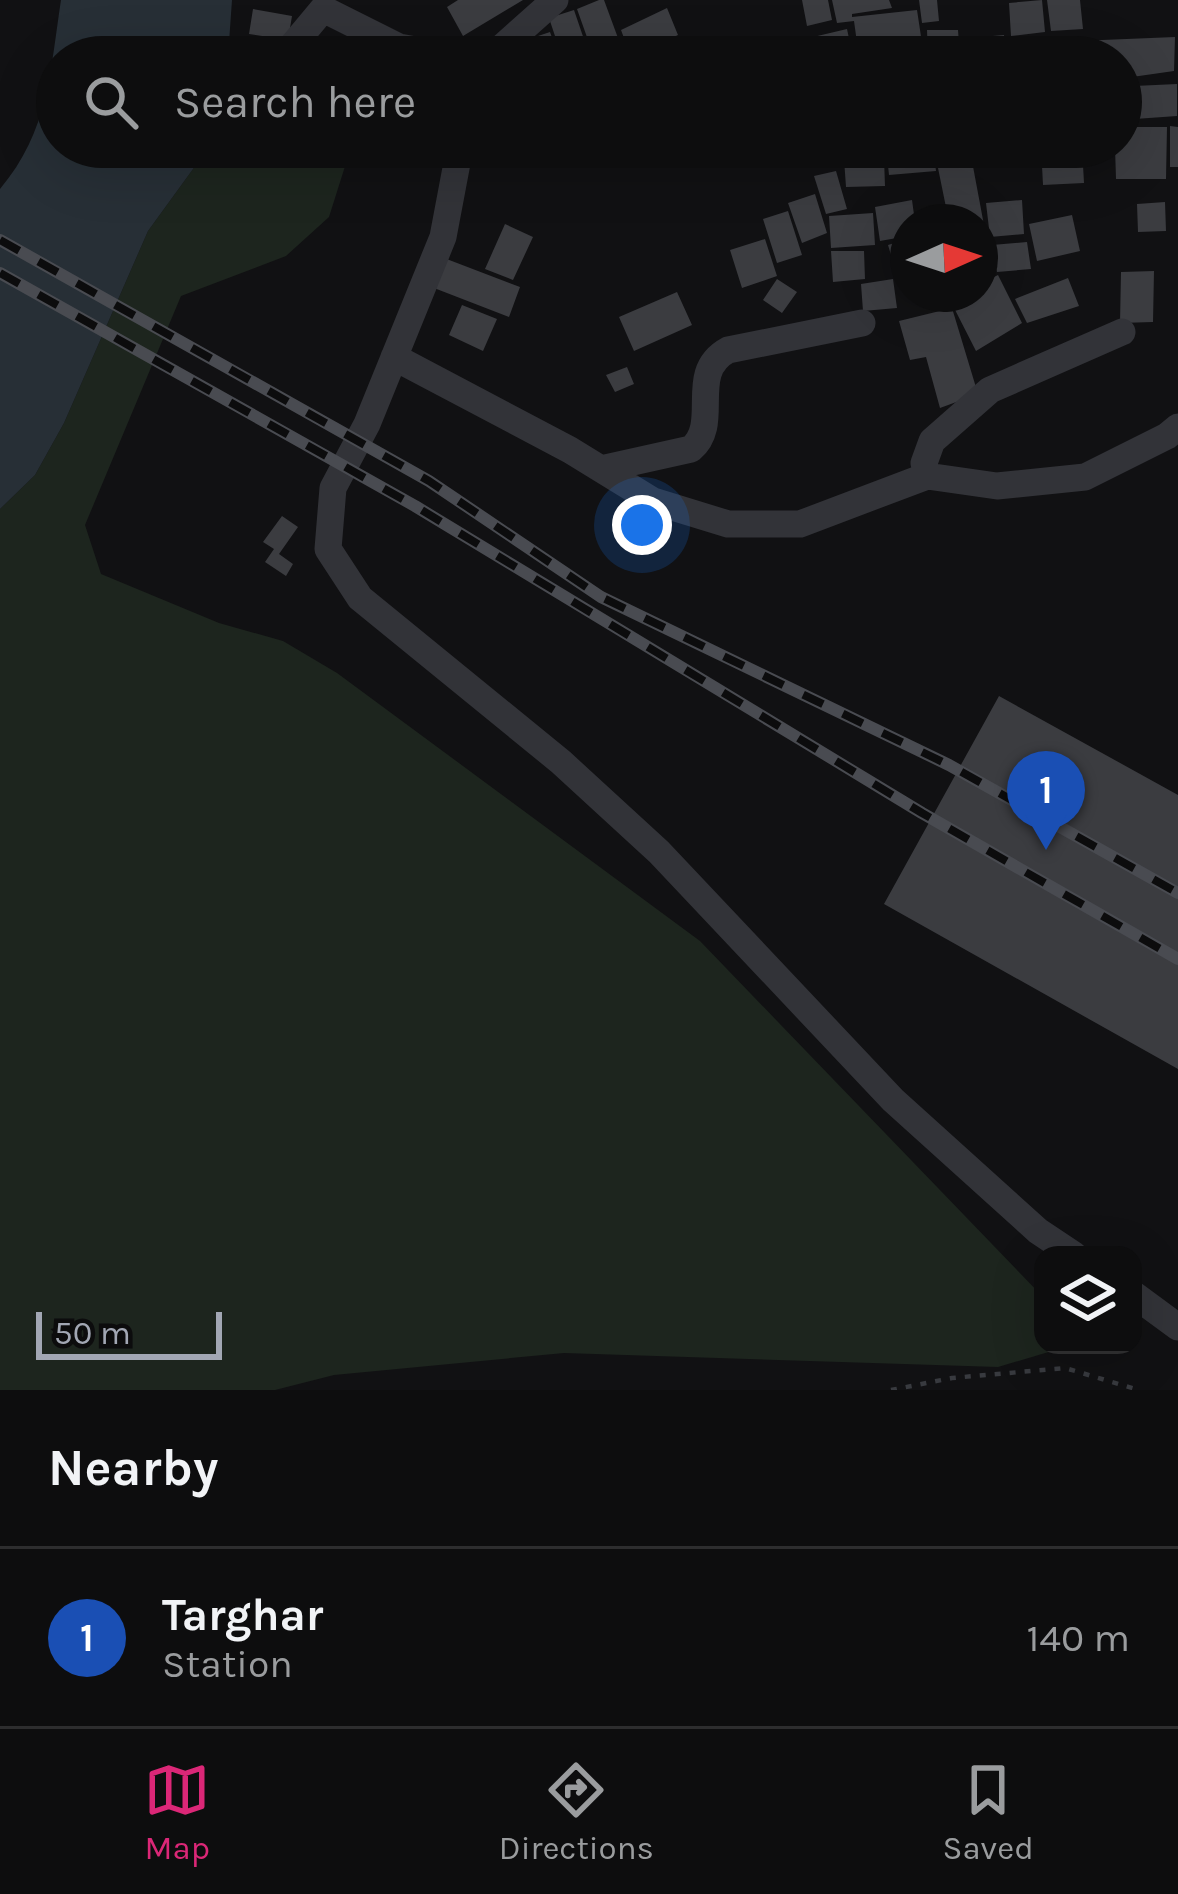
<!DOCTYPE html>
<html lang="en">
<head>
<meta charset="utf-8">
<style>
	:root { --surface:#0d0d0e; --page:#161617; --text:#f1f3f6; --muted:#9a9c9e; --line:#2d2d2e; --accent:#db2777 }
	body { margin:0; font-family:Karla,sans-serif; background:var(--page); color:var(--text) }
	.controls { position:absolute; right:36px; bottom:36px; display:grid; overflow:hidden; border-radius:24px; box-shadow:0 12px 48px #0002 }
	.controls button { width:108px; height:108px; display:grid; place-items:center; padding:0; border:0; border-bottom:3px solid var(--line); background:var(--surface); color:var(--text); font:60px sans-serif }
	.compass { position:absolute; left:890px; top:204px; width:108px; height:108px; border-radius:50%; background:var(--surface); box-shadow:0 12px 48px #0002; rotate:87deg }
	.scale { position:absolute; left:36px; bottom:30px; width:186px; box-sizing:border-box; padding-left:12px; border:6px solid #a2a7b4; border-top:0; font-size:33px; line-height:42px; white-space:nowrap; color:#a2a7b4; -webkit-text-stroke:9px #0c0c0d; paint-order:stroke }
	.you { position:absolute; left:642px; top:525px; width:42px; height:42px; margin:-30px; border:9px solid #fff; border-radius:50%; background:#1a73e8; box-shadow:0 0 0 18px #1a73e833 }
	.badge { display:grid; place-items:center; width:78px; height:78px; border-radius:50%; background:var(--accent); color:#fff; font-size:39px; font-weight:700 }
	.pin { position:absolute; translate:-50% -99px; filter:drop-shadow(0 3px 6px #0008) }
	.pin::after { content:''; position:absolute; top:63px; width:42px; height:36px; background:inherit; clip-path:polygon(0 0,100% 0,50% 100%) }
	.list { margin:0; padding:0; list-style:none }
	h2 { display:flex; justify-content:space-between; align-items:center; height:156px; margin:0; padding:0 48px; font-size:51px }
	h2 small { font-size:39px; font-weight:400; color:var(--muted) }
	.list li { display:grid; grid-template-columns:78px 1fr auto; gap:36px; align-items:center; box-sizing:border-box; height:180px; padding:0 48px; border-top:3px solid var(--line) }
	.list b { display:block; font-size:45px; white-space:nowrap }
	.list p { margin:0; font-size:39px; white-space:nowrap; color:var(--muted) }
	.list em { font-size:39px; font-style:normal; color:var(--muted) }
	.icon { flex:none; width:66px; height:66px; fill:none; stroke:currentColor; stroke-width:2; stroke-linecap:round; stroke-linejoin:round }
	.map { position:relative; flex:none; width:1178px; height:1390px; overflow:hidden }
	.search { position:absolute; background:var(--surface); box-shadow:0 12px 48px #0002; left:36px; right:36px; top:36px; height:132px; display:flex; align-items:center; gap:30px; box-sizing:border-box; padding:0 42px; border-radius:66px; color:var(--muted); font-size:45px }
	.sheet { height:336px; background:var(--surface) }
	nav { display:flex; justify-content:space-around; align-items:center; box-sizing:border-box; height:168px; border-top:3px solid var(--line); background:var(--surface); font-size:33px; color:var(--muted) }
	nav a { display:grid; justify-items:center; gap:6px }
	nav .on { color:var(--accent) }
	.map>svg:first-child { display:block }
	.green { fill:#1d251e }
	.water { fill:#272f36 }
	.building { fill:#3b3c40 }
	.lines { fill:none; stroke-linecap:round; stroke-linejoin:round }
	.path { stroke:#383a3f; stroke-width:4.5; stroke-dasharray:6 9; stroke-linecap:butt }
	.street { stroke:#323338; stroke-width:27 }
	.rail-casing { stroke:#494b51; stroke-width:12 }
	.rail { stroke:#0c0c0d; stroke-width:8; stroke-dasharray:22; stroke-linecap:butt }
</style>
</head>
<body>
<div class="map">
<svg width="1178" height="1390" viewBox="0 0 1178 1390">
	<rect width="100%" height="100%" fill="#111113"/>
	<path class="green" d="M209 147H332L347 160 329 217 286 256 181 296 85 525 101 574 219 623 283 641 337 673 700 941 1043 1297V1345H1072L998 1367 564 1353 334 1375 275 1390H0V509L35 475 64 423 148 231Z"/>
	<path class="water" d="M61 0H232L228 57H57V147H209L148 231 64 423 35 475 0 509V189C49 131 50 71 61 0Z"/>
	<path class="building" d="M458 0H523L463 36 447 7Z
		M599 0H604L625 57H594L577 9Z
		M802 0H828L832 20 807 26Z
		M832 0H889L892 8 852 14V17L917 10 922 43 858 50 854 21 837 23Z
		M919 0H937L939 21 922 23Z
		M1042 0 1045 32 1011 36 1009 3Z
		M1047 0H1080L1083 29 1051 31Z
		M667 8 678 35 631 57 621 30Z
		M253 9 292 16 288 40 249 34Z
		M574 10 590 57H562L549 18Z
		M847 29 853 57H796L792 42Z
		M927 30H958L960 57H928Z
		M550 32 559 57H528L523 41Z
		M1004 35 1006 57H971L970 38Z
		M1061 36 1062 57H1013L1011 40Z
		M1175 37 1174 71 1132 77 1134 86 1177 84V116L1121 120V57H1080L1078 41Z
		M1170 126 1178 127V167H1170Z
		M1121 127H1167L1166 179H1116L1115 147H1121Z
		M886 147H933L936 171 889 175Z
		M1041 147H1082L1084 183 1043 185Z
		M884 158 885 186 846 187 844 159Z
		M972 161 989 252 980 253V222H949L938 168Z
		M836 171 847 209 826 214 814 176Z
		M815 194 827 233 802 243 788 203Z
		M912 200 915 222H908V236L880 241 875 207Z
		M1022 200 1024 234 990 237 986 203Z
		M1165 202 1166 231 1138 232 1137 204Z
		M788 211 802 255 777 263 763 219Z
		M873 213 875 245 831 248 829 216Z
		M1072 215 1080 251 1037 261 1029 224Z
		M505 224 533 237 513 280 485 269Z
		M765 239 777 276 742 288 730 250Z
		M908 239V272L897 275 888 245Z
		M1027 242 1031 269 997 272 992 245Z
		M831 251H864L865 279 833 282Z
		M444 258 520 287 509 317 434 288Z
		M1154 271 1153 322 1120 323 1121 272Z
		M998 275 1022 323 976 351 950 300 961 294H980V284Z
		M1068 278 1079 306 1027 323 1015 299Z
		M777 279 797 292 782 313 763 300Z
		M893 279 897 308 863 311 861 284Z
		M677 292 692 325 634 351 619 317Z
		M462 305 497 319 483 351 449 335Z
		M952 308 978 394 940 408 926 357 910 360 899 321Z
		M627 367 634 384 615 392 606 375Z
		M282 516 298 527 279 554 293 564 286 576 265 562 274 549 263 542Z
		M999 696 1178 795V1069L884 904Z"/>
	<g class="lines">
		<path class="path" d="M891 1390 952 1378 1065 1368 1139 1390"/>
		<path class="street" d="M283 57 323 9 399 47 455 57
			M491 57 555 0
			M460 147 443 237 367 424 333 488 328 549 360 598 561 762 659 852 893 1100 1038 1231 1074 1255
			M394 357 570 450 653 501 728 524H800L927 476 997 486 1085 477 1167 436 1178 427
			M601 469 691 449C722 423 686 373 728 350L862 323
			M927 476 924 463 932 441 990 390 1122 332
			M1133 1294 1178 1327"/>
		<defs>
			<path id="rail" d="M0 240 429 481 601 597 949 765 1178 893
				M0 273 415 506 922 813 1178 959"/>
		</defs>
		<use href="#rail" class="rail-casing"/>
		<use href="#rail" class="rail"/>
	</g>
</svg>
<div class="controls">
<button><svg class="icon" aria-label="layers" viewBox="0 0 24 24"><path d="M12 4l9 5-9 5-9-5zM3 14l9 5 9-5"/></svg></button>
</div>
<svg class="compass" viewBox="-18 -18 36 36"><path d="M0-13l5 13h-10z" fill="#e53935"/><path d="M0 13l5-13h-10z" fill="#9a9c9e"/></svg>
<div class="scale">50 m</div>
<div class="you"></div>
<div class="pin badge" style="left:1046px;top:850px;background:#1a4fb4">1</div>
<div class="search"><svg class="icon" aria-label="search" viewBox="0 0 24 24"><circle cx="10" cy="10" r="6"/><path d="M15 15l6 6"/></svg>Search here</div>
</div>
<section class="sheet">
<h2>Nearby<small></small></h2>
<ul class="list">
<li><span class="badge" style="background:#1a4fb4">1</span><div><b>Targhar</b><p>Station</p></div><em>140 m</em></li>
</ul>
</section>
<nav>
<a class="on"><svg class="icon" aria-label="map" viewBox="0 0 24 24"><path d="M3 6l6-2 6 2 6-2v14l-6 2-6-2-6 2zM9 4v14M15 6v14"/></svg>Map</a>
<a><svg class="icon" aria-label="directions" viewBox="0 0 24 24"><path d="M12 3l9 9-9 9-9-9zM9 14v-3h6M13 9l2 2-2 2"/></svg>Directions</a>
<a><svg class="icon" aria-label="saved" viewBox="0 0 24 24"><path d="M7 4h10v16l-5-4-5 4z"/></svg>Saved</a>
</nav>
</body>
</html>
